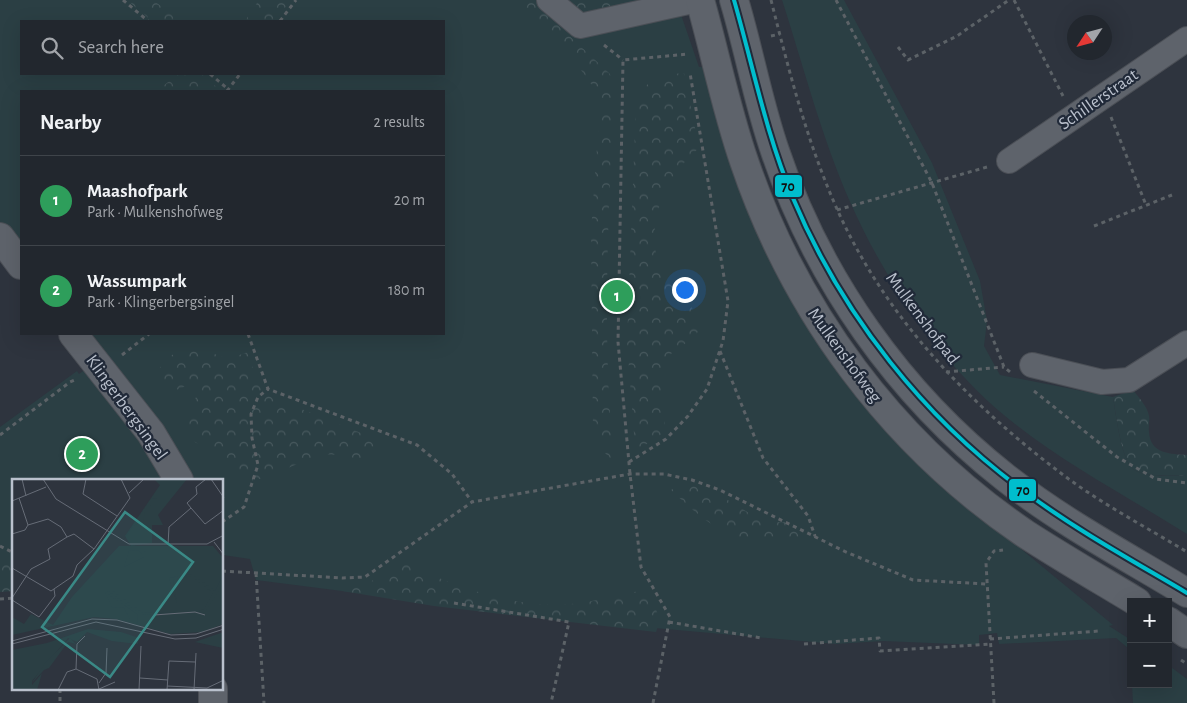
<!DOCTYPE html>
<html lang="en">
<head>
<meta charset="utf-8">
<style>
	:root { --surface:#22272e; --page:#2a2f36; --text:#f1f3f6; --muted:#a2a5aa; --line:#3f444a; --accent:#89909b }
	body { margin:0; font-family:"Alegreya Sans",sans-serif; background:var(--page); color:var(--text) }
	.controls { position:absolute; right:15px; bottom:15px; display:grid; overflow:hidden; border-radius:0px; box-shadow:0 5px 20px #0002 }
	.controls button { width:45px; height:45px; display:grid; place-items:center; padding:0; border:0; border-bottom:1px solid var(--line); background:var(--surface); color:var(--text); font:25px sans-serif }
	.compass { position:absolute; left:1067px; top:15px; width:45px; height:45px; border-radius:50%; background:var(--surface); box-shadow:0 5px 20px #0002; rotate:234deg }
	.you { position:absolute; left:684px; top:289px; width:18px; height:18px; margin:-12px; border:4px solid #fff; border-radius:50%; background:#1a73e8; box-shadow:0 0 0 8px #1a73e833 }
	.badge { display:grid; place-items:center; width:32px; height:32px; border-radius:50%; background:var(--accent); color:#fff; font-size:16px; font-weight:700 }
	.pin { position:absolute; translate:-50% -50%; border:2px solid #fff; box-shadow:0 1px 5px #0006 }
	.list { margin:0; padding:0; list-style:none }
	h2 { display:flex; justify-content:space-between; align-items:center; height:65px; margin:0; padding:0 20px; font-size:21px }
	h2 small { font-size:16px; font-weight:400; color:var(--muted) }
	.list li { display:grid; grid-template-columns:32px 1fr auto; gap:15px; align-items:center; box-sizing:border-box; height:90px; padding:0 20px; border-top:1px solid var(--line) }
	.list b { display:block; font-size:19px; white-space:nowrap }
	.list p { margin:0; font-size:16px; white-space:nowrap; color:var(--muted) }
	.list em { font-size:16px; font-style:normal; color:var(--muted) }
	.icon { flex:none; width:28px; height:28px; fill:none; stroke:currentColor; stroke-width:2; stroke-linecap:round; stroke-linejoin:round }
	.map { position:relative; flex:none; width:1187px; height:703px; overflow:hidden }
	.search { position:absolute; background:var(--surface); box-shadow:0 5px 20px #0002; left:20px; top:20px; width:425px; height:55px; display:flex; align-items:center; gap:12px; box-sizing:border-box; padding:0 18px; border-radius:0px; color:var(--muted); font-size:19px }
	.panel { position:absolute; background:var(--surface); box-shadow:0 5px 20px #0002; left:20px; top:90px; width:425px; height:245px; border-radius:0px }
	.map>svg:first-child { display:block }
	.green { fill:#2b3f44; fill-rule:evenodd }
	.forest { fill:url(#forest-crowns) }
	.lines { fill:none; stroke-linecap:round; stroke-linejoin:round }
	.minor-casing { stroke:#4b4f56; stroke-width:26 }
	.tertiary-casing { stroke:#4b4f56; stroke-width:30 }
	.path { stroke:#5c6267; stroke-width:3; stroke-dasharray:4 4; stroke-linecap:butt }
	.minor { stroke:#5e636b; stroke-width:24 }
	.tertiary { stroke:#5e636b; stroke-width:28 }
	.bus-1-casing { stroke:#212a39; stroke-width:8 }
	.bus-1 { stroke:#00becd; stroke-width:4 }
	.labels { text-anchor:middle; stroke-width:4.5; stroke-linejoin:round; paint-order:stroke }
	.street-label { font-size:18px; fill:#bac1cd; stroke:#212a39 }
	.inset-road { fill:none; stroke:#666c77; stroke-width:1 }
	.view { fill:#3a8986; fill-opacity:0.15; stroke:#3a8986; stroke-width:2.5 }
	.inset-edge { fill:none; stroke:#bac1cd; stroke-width:2.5 }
	.line-badge { stroke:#212a39; stroke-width:2 }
	.pale-badge-label { font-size:14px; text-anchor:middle; font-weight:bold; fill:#111 }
</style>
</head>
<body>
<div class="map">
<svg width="1187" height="703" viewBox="0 0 1187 703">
	<defs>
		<pattern id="forest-crowns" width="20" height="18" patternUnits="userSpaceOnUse" patternTransform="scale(1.25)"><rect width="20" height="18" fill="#2b3f44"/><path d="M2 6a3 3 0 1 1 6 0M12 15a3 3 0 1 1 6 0" fill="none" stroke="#48595e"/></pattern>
	</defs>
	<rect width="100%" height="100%" fill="#2e343e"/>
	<path class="green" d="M0 0H676L699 67H703L792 289 1025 543 1021 549 1113 625 1109 626 1131 640V674L1128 648 1116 638 999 644 997 633 979 635V645L883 641 836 644 576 621 256 580 250 559 223 555 222 480H193L188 470 84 334H444V91H21V258L0 228ZM21 21H444V74H21Z
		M782 0H844L932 163 980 281 987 321 984 346 1000 375 1113 397C1116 413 1121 464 1136 471 1150 477 1171 475 1187 476V534C1130 498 1068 466 1015 424 946 371 886 283 851 204 822 139 804 68 782 0Z
		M97 361 183 480H14V591H0V427L77 371 79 374Z
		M1168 665 1187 679V703H1133L1132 684H1168Z"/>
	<path class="forest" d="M127 0H153L180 21H152Z
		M259 0H291L275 21H245Z
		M509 0H531L609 73 614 80C609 207 601 336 614 462L600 448 593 430 591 232 600 104C592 69 535 25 509 0Z
		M566 0H629V3L583 13Z
		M684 73 699 148C661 180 637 240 670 284 684 302 694 303 701 327 694 340 683 344 672 353 654 368 666 410 665 432L642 447H635L627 342 636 103C648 77 657 75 684 73Z
		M179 74H202L221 91H156Z
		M193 346 228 359 248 352 256 380 269 396 376 439 374 451 361 460 343 455 320 454 270 476 245 483C234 475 229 463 220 454 213 447 202 447 195 442 178 428 197 395 204 381 181 381 175 405 157 374 163 358 177 350 193 346Z
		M1133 390C1139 398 1147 406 1149 416 1150 421 1148 427 1149 432 1150 454 1171 454 1187 455V476C1171 475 1150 477 1136 471 1121 464 1116 413 1113 397Z
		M694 485 708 488 749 513 770 522H789L811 535C746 554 716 533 671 490L677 486Z
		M0 554 14 562V591L0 592Z
		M402 562C455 586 512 609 571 604 594 602 617 595 639 591L655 607 660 620 656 632 434 606 342 591C366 586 383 576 402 562Z"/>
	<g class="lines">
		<defs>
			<path id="minor" d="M549 0 580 26 697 0
				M1009 161 1187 39
				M1032 365 1102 382 1129 380 1187 343"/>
			<path id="tertiary" d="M700 0C715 53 726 109 744 161 795 312 892 443 1024 533 1061 557 1099 579 1137 602
				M734 0C749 50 758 102 775 151 818 279 899 394 1006 478 1062 522 1126 556 1187 593
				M0 237 21 265
				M73 334 151 433 179 480
				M1168 621 1187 634
				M213 689V703"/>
		</defs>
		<use href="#minor" class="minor-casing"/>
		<use href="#tertiary" class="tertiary-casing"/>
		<path class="path" d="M123 0 148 21
			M771 0C789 71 807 142 837 209 885 317 969 404 1062 474 1100 503 1146 527 1187 552
			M836 0 932 183 1004 367 1010 372
			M1014 0 1063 96
			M280 21 296 0
			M771 36 780 34
			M604 45 623 60
			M898 47 908 60 957 36 1009 0
			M210 74 228 89
			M227 91 240 74
			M1111 117 1146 205
			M837 210 987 167
			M1094 226 1172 195
			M248 334 268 389 417 445 452 474 472 502
			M720 351 763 458 808 516 815 536
			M122 355 149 334
			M946 372 1004 367
			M1034 391 1117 457 1156 479 1187 483
			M0 435 70 382 77 379
			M629 462 666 439 688 416 707 389 723 341 728 301 690 73
			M222 522 244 507 258 465 252 438 251 414 258 397 268 389
			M0 546 14 553
			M222 571 343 578 365 577 472 502 630 474H664L692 480 720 490 846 552 913 580 987 584
			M256 573 264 703
			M0 599 14 598
			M454 603 569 622 551 703
			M669 622 761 638
			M990 639 1099 631
			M804 644 879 638 880 651 990 644
			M1181 660 1187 664
			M60 689V703
			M653 703 670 617 641 567 630 474 618 342 623 60 689 54
			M994 703 986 563 994 551 1003 550"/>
		<use href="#minor" class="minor"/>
		<use href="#tertiary" class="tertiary"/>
		<defs>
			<path id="bus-1" d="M734 0C753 66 766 134 793 198 842 315 925 420 1028 494 1078 531 1133 561 1187 593"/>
		</defs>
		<use href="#bus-1" class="bus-1-casing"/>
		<use href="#bus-1" class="bus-1"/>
	</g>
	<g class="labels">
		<g class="street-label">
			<text transform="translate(1098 99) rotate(-35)" y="6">Schillerstraat</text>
			<text transform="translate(923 318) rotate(53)" y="6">Mulkenshofpad</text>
			<text transform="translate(845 355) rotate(54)" y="6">Mulkenshofweg</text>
			<text transform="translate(127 407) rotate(54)" y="6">Klingerbergsingel</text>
		</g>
	</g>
	<g transform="translate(12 479)">
		<rect width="211" height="211" fill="#2e343e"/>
		<path d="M142 0H175L146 36 151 46H140V64L119 67H201L211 79V145L191 153 158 155 104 140 82 138 0 156V138L12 145 19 135 41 146 60 118 107 67H119L113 57 148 6ZM76 150 109 153 127 159 126 165 100 162 75 153 65 163 56 159 20 202V206L30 194 25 211H0V171L35 164ZM212 153 211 169 183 163 197 158Z" fill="#2b3f44"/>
		<path d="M145 19 133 33 131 42 121 47 112 60 139 20ZM126 71 130 75 134 72V77L112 88 117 72ZM180 95 203 112 211 96 210 107 192 134 185 133 192 130 201 114 179 97 161 101 165 124 157 99ZM93 110H98L131 134 164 133 130 136ZM93 113 125 135 126 144 118 140 112 129 100 128ZM58 159 64 165 56 163 37 189 32 191 19 205 33 184Z" fill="#2b3f44"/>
		<path class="inset-road" d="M10 0 14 17M31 0 44 20 117 65H195L212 56M74 0 71 15 105 37M199 0 212 19M117 14 132 0M0 22 34 8M179 29 175 24 185 15 184 8 194 0M0 55 13 51 16 46 7 19M55 58 62 55 82 70M202 63 212 76M156 66 157 48 179 29 193 45 212 31M0 89 39 112 61 97 65 86 82 70 118 19 109 0M0 119 19 90 38 80 36 70 55 58 49 48 36 40 16 46M0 121 27 138 43 117 42 110M132 152 142 136 183 133 193 136M0 162 80 140 105 141 159 156 184 155 212 146M0 165 84 143 163 160 184 159 212 150M64 190 65 165 73 157M128 199 156 201M87 204 94 194 95 169M155 207 195 209 212 201M87 210 103 203M46 211 55 193 64 190 85 200 87 211M127 211 129 167M155 211 157 182 183 183M182 211 184 174"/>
		<path class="view" d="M113 33 181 83 98 198 30 148Z"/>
		<rect width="211" height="211" class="inset-edge"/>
	</g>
	<g class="line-badge">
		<rect x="774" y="174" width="29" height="24" rx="5" fill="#00becd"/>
		<rect x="1008" y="478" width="29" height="24" rx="5" fill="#00becd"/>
	</g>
	<g class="pale-badge-label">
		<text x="788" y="191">70</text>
		<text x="1023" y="495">70</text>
	</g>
</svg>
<div class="controls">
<button>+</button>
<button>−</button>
</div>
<svg class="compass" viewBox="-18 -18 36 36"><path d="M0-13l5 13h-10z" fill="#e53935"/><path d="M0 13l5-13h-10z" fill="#a2a5aa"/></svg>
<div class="you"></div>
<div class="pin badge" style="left:617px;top:296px;background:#2e9e5b">1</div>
<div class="pin badge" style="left:82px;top:454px;background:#2e9e5b">2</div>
<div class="search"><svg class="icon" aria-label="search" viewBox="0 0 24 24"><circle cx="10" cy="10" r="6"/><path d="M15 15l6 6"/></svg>Search here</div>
<section class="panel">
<h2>Nearby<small>2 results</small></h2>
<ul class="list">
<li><span class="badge" style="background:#2e9e5b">1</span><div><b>Maashofpark</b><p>Park · Mulkenshofweg</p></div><em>20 m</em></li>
<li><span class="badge" style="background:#2e9e5b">2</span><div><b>Wassumpark</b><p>Park · Klingerbergsingel</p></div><em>180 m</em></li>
</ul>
</section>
</div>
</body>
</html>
